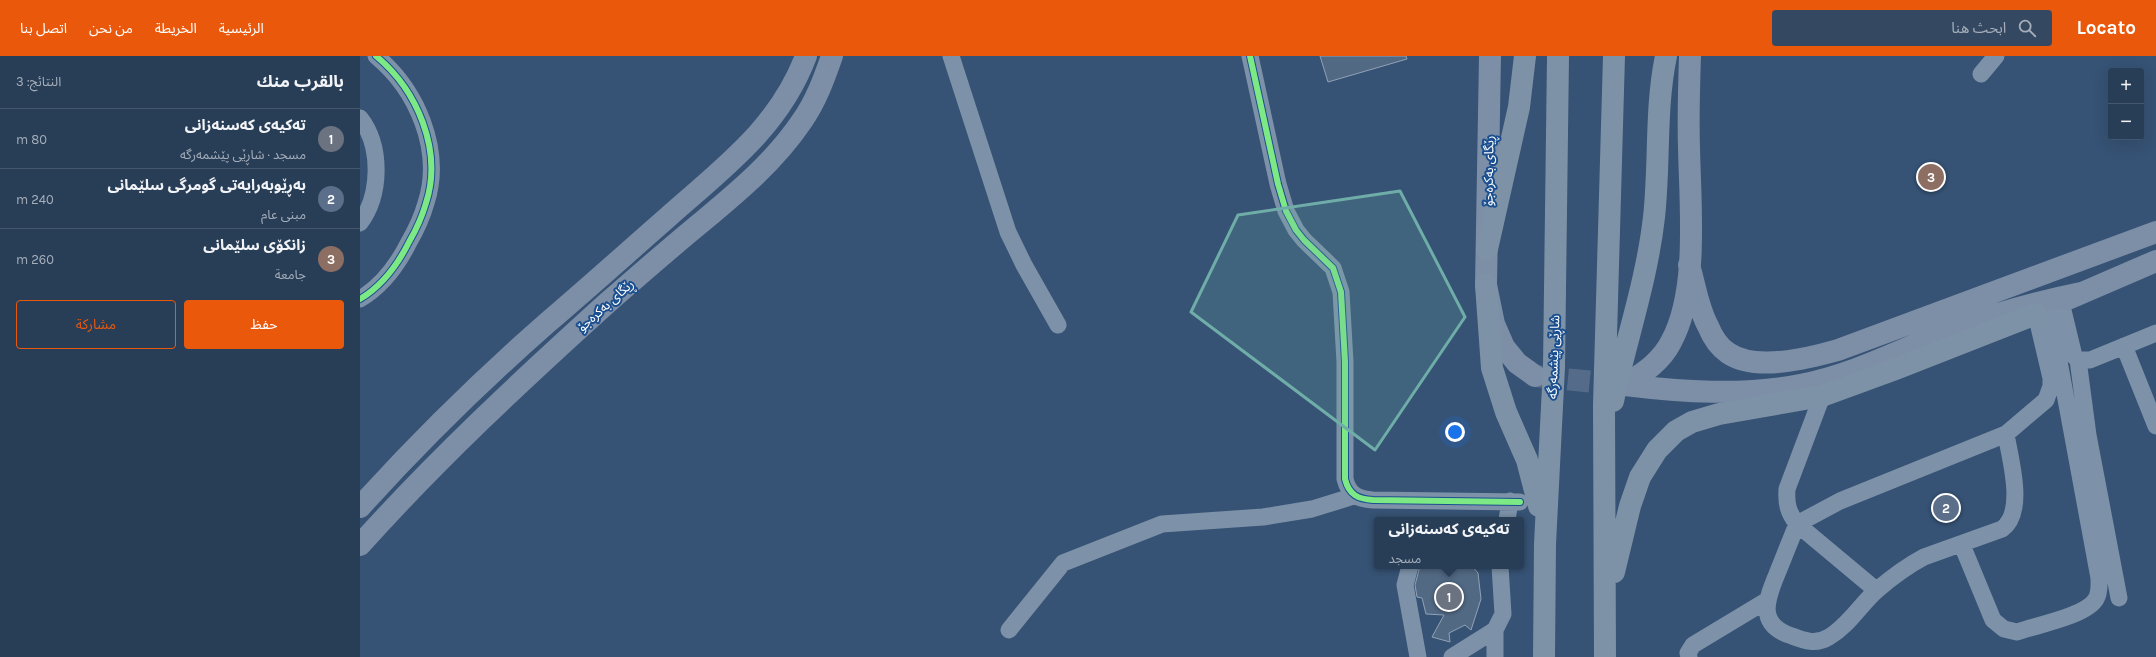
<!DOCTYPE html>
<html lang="ar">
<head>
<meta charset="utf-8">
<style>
	:root { --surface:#283e57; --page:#344961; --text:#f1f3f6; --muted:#a5aeba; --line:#44576d; --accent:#ea580c }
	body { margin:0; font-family:Karla,"Noto Sans Arabic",sans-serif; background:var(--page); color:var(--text); direction:rtl }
	.controls { position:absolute; right:12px; top:12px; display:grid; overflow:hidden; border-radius:4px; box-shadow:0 4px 16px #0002 }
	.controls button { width:36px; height:36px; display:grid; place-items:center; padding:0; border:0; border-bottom:1px solid var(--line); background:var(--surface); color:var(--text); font:20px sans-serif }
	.you { position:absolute; left:1095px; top:376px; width:14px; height:14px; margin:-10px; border:3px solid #fff; border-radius:50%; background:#1a73e8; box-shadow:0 0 0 6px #1a73e833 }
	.badge { display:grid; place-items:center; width:26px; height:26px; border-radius:50%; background:var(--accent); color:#fff; font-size:13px; font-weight:700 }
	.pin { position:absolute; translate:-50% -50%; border:2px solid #fff; box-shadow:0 1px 4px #0006 }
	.popup { position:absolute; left:1014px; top:461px; width:150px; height:52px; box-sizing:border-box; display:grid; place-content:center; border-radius:4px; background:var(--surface); filter:drop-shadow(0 1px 3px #0005); font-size:13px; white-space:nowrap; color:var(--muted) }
	.popup b { font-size:15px; color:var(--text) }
	.popup::after { content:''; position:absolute; left:50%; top:100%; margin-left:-8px; border:8px solid transparent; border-top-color:var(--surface) }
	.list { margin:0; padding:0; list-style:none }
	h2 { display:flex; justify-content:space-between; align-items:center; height:52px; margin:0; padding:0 16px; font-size:17px }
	h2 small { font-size:13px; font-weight:400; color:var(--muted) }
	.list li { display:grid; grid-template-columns:26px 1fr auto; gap:12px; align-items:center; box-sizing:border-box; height:60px; padding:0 16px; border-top:1px solid var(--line) }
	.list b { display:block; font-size:15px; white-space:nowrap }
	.list p { margin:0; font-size:13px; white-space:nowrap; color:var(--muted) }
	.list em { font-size:13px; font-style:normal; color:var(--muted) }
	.actions { display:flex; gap:8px; padding:12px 16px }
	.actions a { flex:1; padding:9px 0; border:1px solid var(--accent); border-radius:4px; text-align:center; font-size:14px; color:var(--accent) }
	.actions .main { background:var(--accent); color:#fff }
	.icon { flex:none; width:22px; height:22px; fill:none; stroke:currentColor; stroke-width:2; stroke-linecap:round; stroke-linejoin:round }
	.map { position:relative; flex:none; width:1796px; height:601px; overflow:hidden; direction:ltr }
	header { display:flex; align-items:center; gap:24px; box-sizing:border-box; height:56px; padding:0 20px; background:var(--accent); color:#fff }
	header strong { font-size:19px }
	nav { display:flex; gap:22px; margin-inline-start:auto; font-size:14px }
	.search { width:280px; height:36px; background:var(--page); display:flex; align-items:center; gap:10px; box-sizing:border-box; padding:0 14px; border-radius:4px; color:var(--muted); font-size:15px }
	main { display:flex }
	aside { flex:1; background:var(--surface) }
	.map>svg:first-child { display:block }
	.building { fill:#526984; stroke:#92a2b6 }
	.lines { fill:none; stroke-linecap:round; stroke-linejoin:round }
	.major-tunnel { stroke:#546c89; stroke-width:22; stroke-dasharray:22 11; stroke-linecap:butt }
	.minor { stroke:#7d92a8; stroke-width:17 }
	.major { stroke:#7d8ea7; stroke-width:22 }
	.highway { stroke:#7e92a7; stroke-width:22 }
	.cycleway-casing { stroke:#1b4f8f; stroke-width:8 }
	.cycleway { stroke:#7ce984; stroke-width:6 }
	.marked { fill:#6fada8; fill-opacity:0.2; stroke:#6fada8; stroke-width:3; stroke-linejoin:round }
	.labels { text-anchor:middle; stroke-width:4; stroke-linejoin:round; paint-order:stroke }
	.street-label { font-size:13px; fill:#fff; stroke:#1b4f8f }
</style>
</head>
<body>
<header>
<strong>Locato</strong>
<div class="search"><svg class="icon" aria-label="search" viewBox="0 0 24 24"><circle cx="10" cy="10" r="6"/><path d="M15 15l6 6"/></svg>ابحث هنا</div>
<nav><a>الرئيسية</a><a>الخريطة</a><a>من نحن</a><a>اتصل بنا</a></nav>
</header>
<main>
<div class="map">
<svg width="1796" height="601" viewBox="0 0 1796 601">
	<rect width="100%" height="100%" fill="#365274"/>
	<path class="building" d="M960 0H1046L1047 3 968 26Z
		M1060 510H1112L1118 517 1121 543 1111 574 1105 569 1089 577 1090 586 1072 581 1084 559 1066 558 1062 542 1057 541 1055 529Z"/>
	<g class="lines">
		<path class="major-tunnel" d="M1175 320 1264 329"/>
		<path class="minor" d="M591 0 648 176 664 209 698 269
			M890 0 918 128 926 155 936 174 944 184 973 212 981 236 985 306V423C989 439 998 443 1013 444L1160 446
			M1621 18 1636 0
			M0 62C22 90 21 139 0 167
			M0 243C22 230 38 208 49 186 56 174 62 161 66 147 83 94 57 34 16 0
			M1701 246 1714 300 1718 304H1730L1796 277
			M1764 290 1796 370
			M1718 304 1728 379 1759 542
			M1462 340 1427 433C1426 448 1428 456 1437 468L1516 534
			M1646 378C1650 403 1666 456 1642 473L1564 501C1547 510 1531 522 1517 534 1500 549 1488 570 1469 581 1456 589 1445 585 1432 580 1394 568 1408 540 1419 513 1425 498 1431 483 1437 468L1480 445 1646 378 1686 344 1691 330V322L1676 258
			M1147 464 1150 445
			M1602 489 1633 564 1644 573 1657 576C1677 569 1726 560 1736 543 1740 536 1739 529 1739 522L1689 251
			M1050 510 1045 529 1058 601
			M649 574 703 507 802 468 903 461 952 453 994 440
			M1135 574V601
			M1092 601 1135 574 1143 558 1140 510
			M1329 601 1328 597 1333 589 1406 545"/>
		<path class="major" d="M1130 0 1126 229 1134 268 1144 291 1157 307 1175 320
			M1329 209C1335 229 1338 252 1348 270 1352 280 1359 291 1368 297 1396 316 1449 302 1478 294L1796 176
			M1708 243 1796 205
			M1265 329C1322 336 1383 340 1440 329 1494 319 1543 292 1594 273 1636 257 1677 246 1721 237
			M1265 329C1283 317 1301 306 1311 286 1339 235 1330 149 1329 91 1328 61 1329 30 1330 0
			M0 451C58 387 122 324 187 267 228 232 268 196 308 161 363 112 419 72 446 0
			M0 489C77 403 161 325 246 248 278 220 310 192 343 165 379 135 415 105 442 65 456 45 464 23 472 0"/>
		<path class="highway" d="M1127 193 1159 51 1165 0
			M1126 229 1132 312 1146 356 1167 404 1179 450
			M1253 345C1266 284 1287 224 1294 161 1300 107 1295 53 1306 0
			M1254 516 1270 450 1280 421 1297 394 1316 375 1332 366 1359 358 1462 340 1533 314 1676 258
			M1184 601 1185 488 1194 311 1198 0
			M1245 601 1244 349 1254 0"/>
		<defs>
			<path id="cycleway" d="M890 0 918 128 926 155 936 174 944 184 973 212 981 236 985 306V423C989 439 998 443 1013 444L1160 446
				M0 243C22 230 38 208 49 186 56 174 62 161 66 147 83 94 57 34 16 0"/>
		</defs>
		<use href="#cycleway" class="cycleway-casing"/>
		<use href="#cycleway" class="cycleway"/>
	</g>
	<path class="marked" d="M1040 135 1105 261 1015 394 831 256 878 159Z"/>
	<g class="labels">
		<g class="street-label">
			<text transform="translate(1128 115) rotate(-89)" y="5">ڕێگای بەکرەجۆ</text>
			<text transform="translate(245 249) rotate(-42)" y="5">ڕێگای بەکرەجۆ</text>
			<text transform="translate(1193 301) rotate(-88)" y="5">شاڕێی پێشمەرگە</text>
		</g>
	</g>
</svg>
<div class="controls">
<button>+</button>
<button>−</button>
</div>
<div class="you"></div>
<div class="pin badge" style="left:1089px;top:541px;background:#6b7280">1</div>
<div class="popup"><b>تەکیەی کەسنەزانی</b>مسجد</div>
<div class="pin badge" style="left:1586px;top:452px;background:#5c6f8a">2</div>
<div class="pin badge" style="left:1571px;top:121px;background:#8d6e63">3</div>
</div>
<aside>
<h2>بالقرب منك<small>النتائج: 3</small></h2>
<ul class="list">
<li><span class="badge" style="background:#6b7280">1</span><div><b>تەکیەی کەسنەزانی</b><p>مسجد · شاڕێی پێشمەرگە</p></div><em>80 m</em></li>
<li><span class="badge" style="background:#5c6f8a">2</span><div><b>بەڕێوبەرایەتی گومرگی سلێمانی</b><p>مبنى عام</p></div><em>240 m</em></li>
<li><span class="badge" style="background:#8d6e63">3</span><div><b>زانکۆی سلێمانی</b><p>جامعة</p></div><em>260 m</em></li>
</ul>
<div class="actions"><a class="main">حفظ</a><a>مشاركة</a></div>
</aside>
</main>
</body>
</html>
